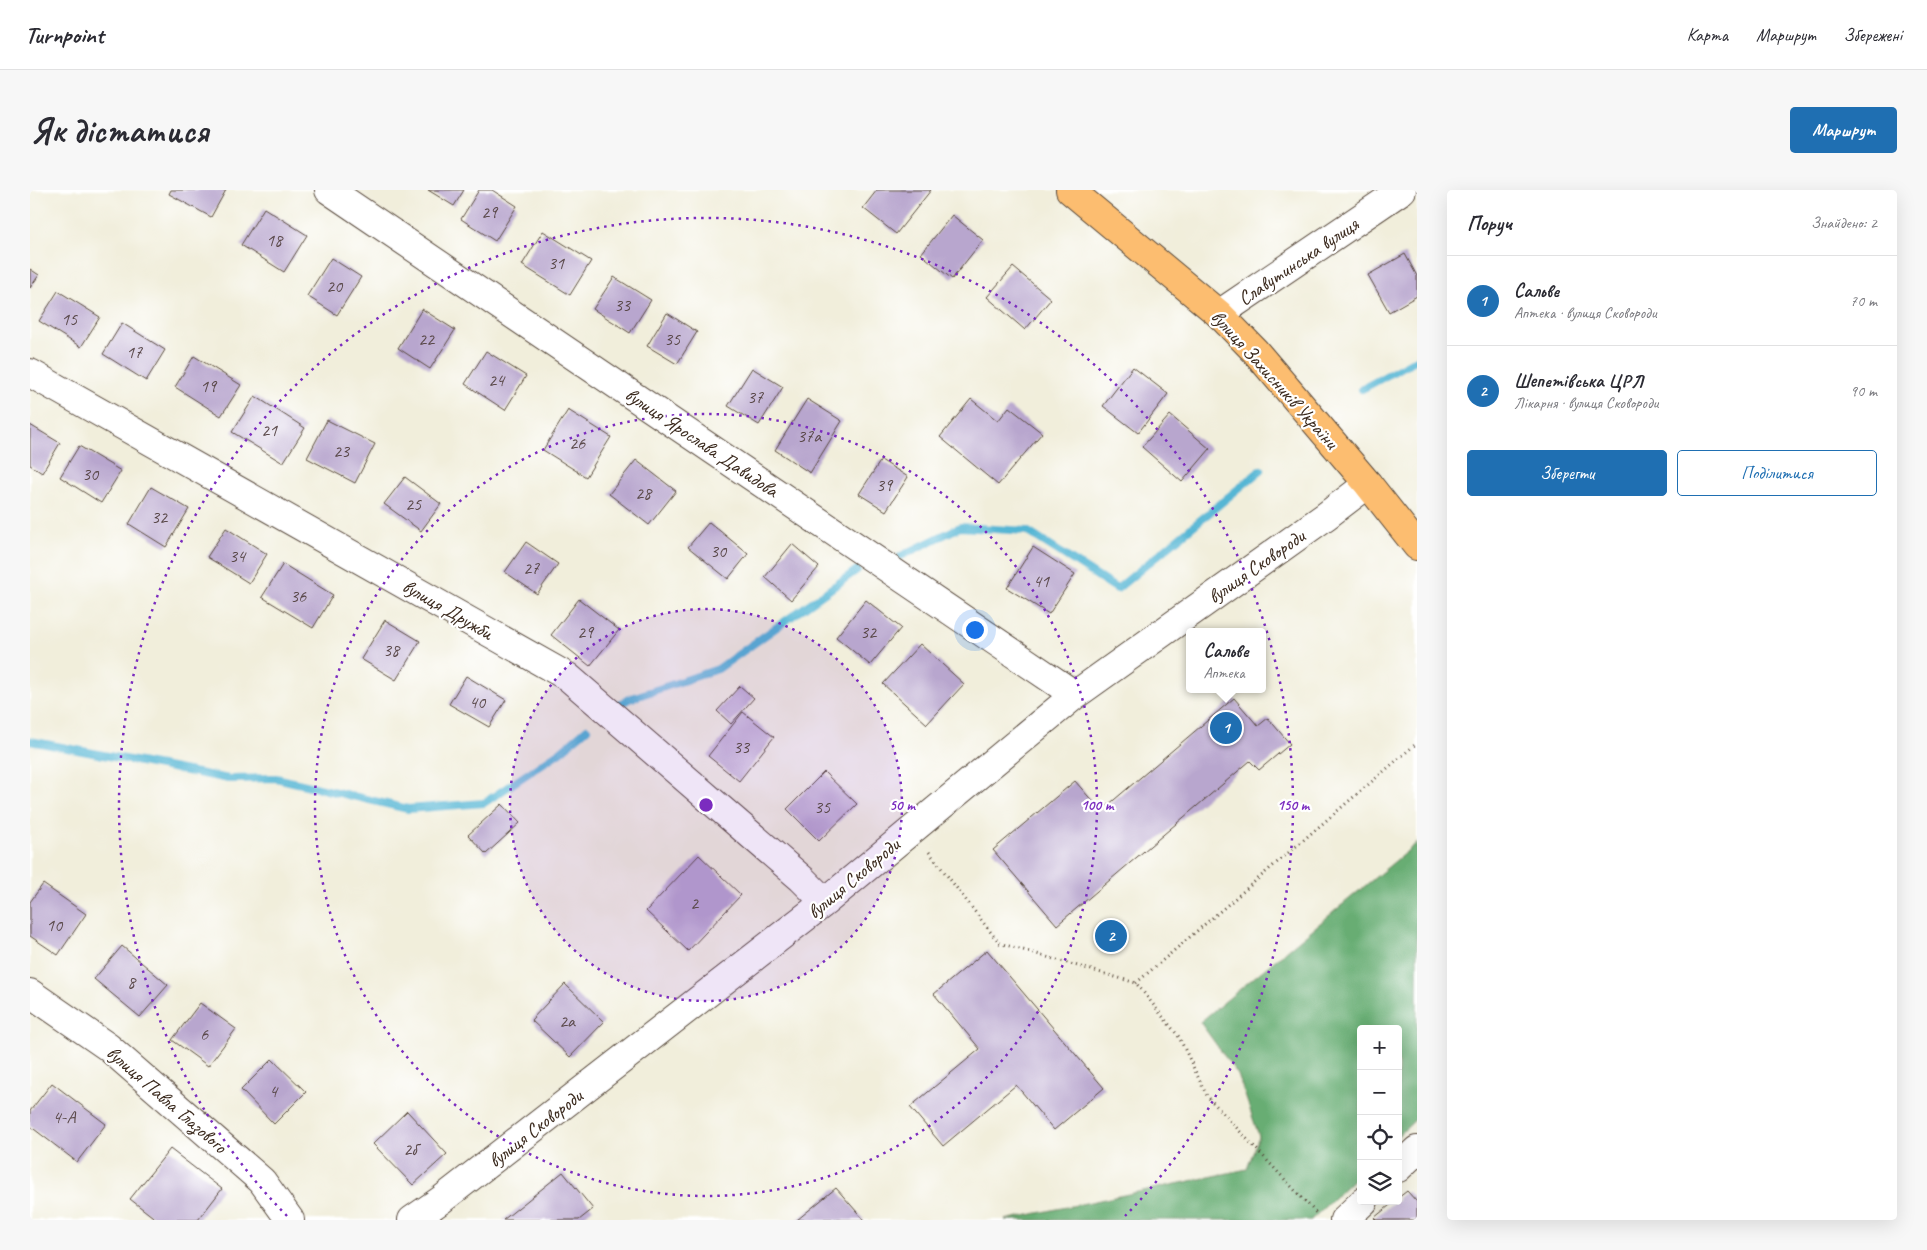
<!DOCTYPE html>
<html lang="uk">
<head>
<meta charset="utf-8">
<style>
	:root { --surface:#fff; --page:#f7f7f7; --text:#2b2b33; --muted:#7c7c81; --line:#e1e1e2; --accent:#1f6fb2 }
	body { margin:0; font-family:Caveat,sans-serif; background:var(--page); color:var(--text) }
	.controls { position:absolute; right:15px; bottom:15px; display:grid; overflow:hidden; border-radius:5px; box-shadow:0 5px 20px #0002 }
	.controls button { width:45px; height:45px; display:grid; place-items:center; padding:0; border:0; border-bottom:1px solid var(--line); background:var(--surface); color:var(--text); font:25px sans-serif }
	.you { position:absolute; left:944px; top:439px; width:18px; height:18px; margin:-12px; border:4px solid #fff; border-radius:50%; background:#1a73e8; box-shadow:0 0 0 8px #1a73e833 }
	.badge { display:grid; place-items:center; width:32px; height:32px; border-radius:50%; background:var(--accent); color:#fff; font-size:16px; font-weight:700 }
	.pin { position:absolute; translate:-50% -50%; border:2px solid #fff; box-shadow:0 1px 5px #0006 }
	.popup { position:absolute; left:1156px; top:438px; width:80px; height:65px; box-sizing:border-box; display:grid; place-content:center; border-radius:5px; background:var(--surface); filter:drop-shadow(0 1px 4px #0005); font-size:16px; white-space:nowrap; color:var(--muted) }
	.popup b { font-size:19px; color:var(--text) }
	.popup::after { content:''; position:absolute; left:50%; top:100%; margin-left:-10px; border:10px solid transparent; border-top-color:var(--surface) }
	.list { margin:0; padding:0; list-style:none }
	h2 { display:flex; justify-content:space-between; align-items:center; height:65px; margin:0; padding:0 20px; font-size:21px }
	h2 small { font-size:16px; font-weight:400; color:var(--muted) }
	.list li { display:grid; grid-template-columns:32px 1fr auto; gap:15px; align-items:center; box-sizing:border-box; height:90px; padding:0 20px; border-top:1px solid var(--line) }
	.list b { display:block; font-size:19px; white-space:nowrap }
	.list p { margin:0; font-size:16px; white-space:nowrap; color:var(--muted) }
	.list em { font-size:16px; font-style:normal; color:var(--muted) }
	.actions { display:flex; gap:10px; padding:15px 20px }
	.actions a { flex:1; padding:11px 0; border:1px solid var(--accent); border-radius:5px; text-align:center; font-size:18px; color:var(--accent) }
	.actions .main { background:var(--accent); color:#fff }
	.icon { flex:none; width:28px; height:28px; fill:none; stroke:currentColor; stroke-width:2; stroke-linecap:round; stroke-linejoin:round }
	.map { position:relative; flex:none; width:1387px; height:1030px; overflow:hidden; border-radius:5px }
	header { display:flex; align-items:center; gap:30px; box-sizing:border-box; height:70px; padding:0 25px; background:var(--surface); border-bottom:1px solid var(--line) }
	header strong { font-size:24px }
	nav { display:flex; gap:28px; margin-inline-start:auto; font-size:18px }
	.intro { display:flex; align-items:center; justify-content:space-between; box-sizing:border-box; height:120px; padding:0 30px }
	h1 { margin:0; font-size:35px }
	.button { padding:12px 22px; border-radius:5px; background:var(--accent); color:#fff; font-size:18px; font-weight:700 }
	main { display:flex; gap:30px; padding:0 30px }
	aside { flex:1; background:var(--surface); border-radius:5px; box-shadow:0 5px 20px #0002 }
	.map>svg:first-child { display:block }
	.forest { fill:#68ad73; stroke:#526c48 }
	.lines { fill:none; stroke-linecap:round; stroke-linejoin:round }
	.stream { stroke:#55b6d4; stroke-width:8 }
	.building { fill:#b8a6ce }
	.minor-casing { stroke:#56473a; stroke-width:30 }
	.major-casing { stroke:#56473a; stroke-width:30 }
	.path { stroke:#56473a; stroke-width:3; stroke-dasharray:1 4; stroke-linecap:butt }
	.minor { stroke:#fff; stroke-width:28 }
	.major { stroke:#fcbd6f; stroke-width:28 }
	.ring { fill:none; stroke:#7b2cbf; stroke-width:2.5; stroke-dasharray:2.5 5 }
	.labels { text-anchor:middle; stroke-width:4.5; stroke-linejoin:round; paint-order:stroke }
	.number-label { font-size:18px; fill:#5a494a }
	.street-label { font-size:20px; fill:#3b2a1e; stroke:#fff }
	.centre { fill:#7b2cbf; stroke:#fff; stroke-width:2.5 }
	.ring-label { font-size:15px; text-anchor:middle; font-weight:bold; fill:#7b2cbf; stroke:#fff; stroke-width:4.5; stroke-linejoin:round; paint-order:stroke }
</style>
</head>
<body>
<header>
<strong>Turnpoint</strong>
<nav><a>Карта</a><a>Маршрут</a><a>Збережені</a></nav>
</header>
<div class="intro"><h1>Як дістатися</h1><a class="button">Маршрут</a></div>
<main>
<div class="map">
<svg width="1387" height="1030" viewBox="0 0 1387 1030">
	<rect width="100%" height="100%" fill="#fff"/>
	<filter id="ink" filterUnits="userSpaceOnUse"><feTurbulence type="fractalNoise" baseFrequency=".02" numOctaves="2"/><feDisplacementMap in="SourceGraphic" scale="10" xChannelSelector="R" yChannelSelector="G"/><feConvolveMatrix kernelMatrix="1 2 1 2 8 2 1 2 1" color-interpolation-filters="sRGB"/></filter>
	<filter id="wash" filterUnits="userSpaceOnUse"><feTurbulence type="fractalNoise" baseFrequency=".0096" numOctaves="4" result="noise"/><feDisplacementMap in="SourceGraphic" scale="20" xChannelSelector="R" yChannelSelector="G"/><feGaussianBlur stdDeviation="1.12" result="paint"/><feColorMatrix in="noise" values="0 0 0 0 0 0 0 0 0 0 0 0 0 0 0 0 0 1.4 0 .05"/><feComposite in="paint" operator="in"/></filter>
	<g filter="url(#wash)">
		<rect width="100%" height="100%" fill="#f1eedb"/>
		<path class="forest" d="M1387 653V928L1368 946V839H1331V982L1281 1030H975L1217 979 1229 946 1208 885 1170 832Z"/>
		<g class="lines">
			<path class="stream" d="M1332 199 1387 169
				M871 366 930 337 997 341 1087 399 1231 280
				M588 515 599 509 688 479 827 380
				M0 551 199 589 246 588 378 619 454 613 530 562 557 539"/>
		</g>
		<g id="blocks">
			<path class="building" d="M141 0H196L181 27 139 4Z
				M398 0H434L424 16Z
				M449 0H462L487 16 465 51 431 29Z
				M847 0H901L866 44 833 18Z
				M234 18 277 45 254 82 211 55Z
				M922 25 953 50 922 89 891 64Z
				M513 41 561 71 540 105 492 75Z
				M1375 64 1387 86V106L1359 122 1338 85Z
				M301 68 331 87 307 125 277 106Z
				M983 77 1021 109 995 140 957 107Z
				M0 79 9 85 0 98Z
				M584 87 621 110 600 143 563 119Z
				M28 101 70 127 51 157 9 131Z
				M392 119 425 140 400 179 368 158Z
				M637 123 667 142 647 174 617 156Z
				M92 133 135 160 116 191 73 164Z
				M456 161 496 186 475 220 435 194Z
				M164 166 211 195 191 226 145 197Z
				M1103 177 1138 204 1108 243 1073 216Z
				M722 178 753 197 729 235 698 216Z
				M225 206 275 238 253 273 202 242Z
				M777 209 812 231 780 283 745 260Z
				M941 209 968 231 979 217 1012 243 968 295 910 247Z
				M538 220 581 247 556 287 513 260Z
				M1140 225 1180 259 1152 292 1112 257Z
				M297 230 345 254 325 293 277 268Z
				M0 235 30 253 12 283 0 275Z
				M49 256 91 281 71 313 30 287Z
				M606 270 646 301 619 335 579 304Z
				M851 270 878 287 856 321 829 304Z
				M375 287 411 314 391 341 354 314Z
				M121 297 159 319 136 357 99 334Z
				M679 332 718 364 698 389 658 357Z
				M196 338 237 364 219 393 177 367Z
				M496 352 528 374 507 404 475 382Z
				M762 354 789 377 761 410 735 387Z
				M1003 357 1045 384 1019 424 977 398Z
				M253 374 303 405 283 438 232 407Z
				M549 409 589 440 560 476 521 445Z
				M836 410 871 438 840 475 806 447Z
				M355 430 390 451 366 490 331 469Z
				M890 454 934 494 897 534 853 494Z
				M436 486 476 510 459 537 419 514Z
				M710 496 724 508 701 534 687 521Z
				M1204 508 1228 536 1238 528 1260 554 1229 580 1220 571 1027 735 963 660 1045 591 1071 621Z
				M713 522 744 547 709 591 678 566Z
				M794 582 827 614 789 651 757 619Z
				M472 614 490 633 456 664 438 645Z
				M669 665 711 705 658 761 616 721Z
				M13 694 56 724 28 765 0 746V712Z
				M92 756 138 795 110 827 64 789Z
				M957 760 1074 898 1024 940 986 895 913 956 880 917 950 859 904 804Z
				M535 794 574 832 540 867 501 830Z
				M170 813 206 839 178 876 142 850Z
				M242 869 276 902 244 934 211 900Z
				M22 893 76 934 47 972 0 936V921Z
				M377 921 417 964 383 995 343 954Z
				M140 959 192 999 168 1030H127L100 1009Z
				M533 982 563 1019 549 1030H473Z
				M806 998 834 1030H767Z
				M1377 1001 1387 1012V1030H1346L1344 1028 1365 1011H1368V1008Z"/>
		</g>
	</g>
	<g filter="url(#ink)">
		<use href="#blocks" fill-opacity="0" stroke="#56473a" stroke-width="1"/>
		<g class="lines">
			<defs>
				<path id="minor" d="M299 0 1045 505
					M1189 124 1372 0
					M0 183 538 487 772 689 795 712
					M0 803 78 857 232 991 260 1030
					M1368 978 1387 960
					M382 1030 411 1010 795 712 1045 505 1296 326 1338 294
					M1314 1030 1334 1011"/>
				<path id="major" d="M1040 0 1189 124 1225 161 1338 294 1387 356"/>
			</defs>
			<use href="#minor" class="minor-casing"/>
			<use href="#major" class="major-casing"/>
			<path class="path" d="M899 662 969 753 1106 793 1149 847 1177 906 1287 1024
				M1106 793 1387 553"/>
			<use href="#minor" class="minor"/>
			<use href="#major" class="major"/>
		</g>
	</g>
	<circle cx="676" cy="615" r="196" fill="#7b2cbf" fill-opacity=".12"/>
	<g class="ring">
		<circle cx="676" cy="615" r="196"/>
		<circle cx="676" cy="615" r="391"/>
		<path d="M257 1026A587 587 0 1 1 1095 1026"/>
	</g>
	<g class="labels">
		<g class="number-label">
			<text x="459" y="28">29</text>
			<text x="244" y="56">18</text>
			<text x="526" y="79">31</text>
			<text x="304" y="102">20</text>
			<text x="592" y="121">33</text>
			<text x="39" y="135">15</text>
			<text x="396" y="155">22</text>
			<text x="642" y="155">35</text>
			<text x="104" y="168">17</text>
			<text x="466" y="196">24</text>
			<text x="178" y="202">19</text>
			<text x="725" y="213">37</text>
			<text x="239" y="246">21</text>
			<text x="779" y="252">37а</text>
			<text x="547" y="259">26</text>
			<text x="311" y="267">23</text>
			<text x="60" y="290">30</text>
			<text x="854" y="301">39</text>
			<text x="613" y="309">28</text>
			<text x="383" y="320">25</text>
			<text x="129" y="333">32</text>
			<text x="688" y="367">30</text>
			<text x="207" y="372">34</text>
			<text x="501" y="384">27</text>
			<text x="1011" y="397">41</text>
			<text x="268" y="412">36</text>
			<text x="555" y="448">29</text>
			<text x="838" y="448">32</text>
			<text x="361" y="466">38</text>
			<text x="447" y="518">40</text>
			<text x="711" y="563">33</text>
			<text x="792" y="623">35</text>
			<text x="664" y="719">2</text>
			<text x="24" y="741">10</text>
			<text x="101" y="798">8</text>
			<text x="537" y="837">2а</text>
			<text x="174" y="850">6</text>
			<text x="243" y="907">4</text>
			<text x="34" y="933">4-А</text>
			<text x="380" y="965">2б</text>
		</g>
		<g class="street-label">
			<text transform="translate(1268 71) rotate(-34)" y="7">Славутинська вулиця</text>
			<text transform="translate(1245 189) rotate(48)" y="7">вулиця Захисників України</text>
			<text transform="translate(672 252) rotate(34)" y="7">вулиця Ярослава Давидова</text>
			<text transform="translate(1226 376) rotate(-35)" y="7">вулиця Сковороди</text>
			<text transform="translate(418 419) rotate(30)" y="7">вулиця Дружби</text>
			<text transform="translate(823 688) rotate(-40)" y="7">вулиця Сковороди</text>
			<text transform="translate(137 909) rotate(41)" y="7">вулиця Павла Глазового</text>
			<text transform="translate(505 938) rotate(-38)" y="7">вулиця Сковороди</text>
		</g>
	</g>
	<circle cx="676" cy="615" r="8" class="centre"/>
	<g class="ring-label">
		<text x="872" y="620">50 m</text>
		<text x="1067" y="620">100 m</text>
		<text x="1263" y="620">150 m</text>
	</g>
</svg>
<div class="controls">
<button>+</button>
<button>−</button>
<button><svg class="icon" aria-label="locate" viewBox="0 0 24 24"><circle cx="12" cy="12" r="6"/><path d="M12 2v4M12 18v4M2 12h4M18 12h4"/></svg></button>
<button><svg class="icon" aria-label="layers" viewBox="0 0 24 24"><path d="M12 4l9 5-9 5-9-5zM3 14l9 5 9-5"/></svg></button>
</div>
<div class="you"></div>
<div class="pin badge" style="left:1196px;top:538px">1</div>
<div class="popup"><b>Сальве</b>Аптека</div>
<div class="pin badge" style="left:1081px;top:746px">2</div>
</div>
<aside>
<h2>Поруч<small>Знайдено: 2</small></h2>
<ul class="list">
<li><span class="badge">1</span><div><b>Сальве</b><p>Аптека · вулиця Сковороди</p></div><em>70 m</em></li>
<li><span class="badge">2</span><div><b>Шепетівська ЦРЛ</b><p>Лікарня · вулиця Сковороди</p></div><em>90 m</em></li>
</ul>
<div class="actions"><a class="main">Зберегти</a><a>Поділитися</a></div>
</aside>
</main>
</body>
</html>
